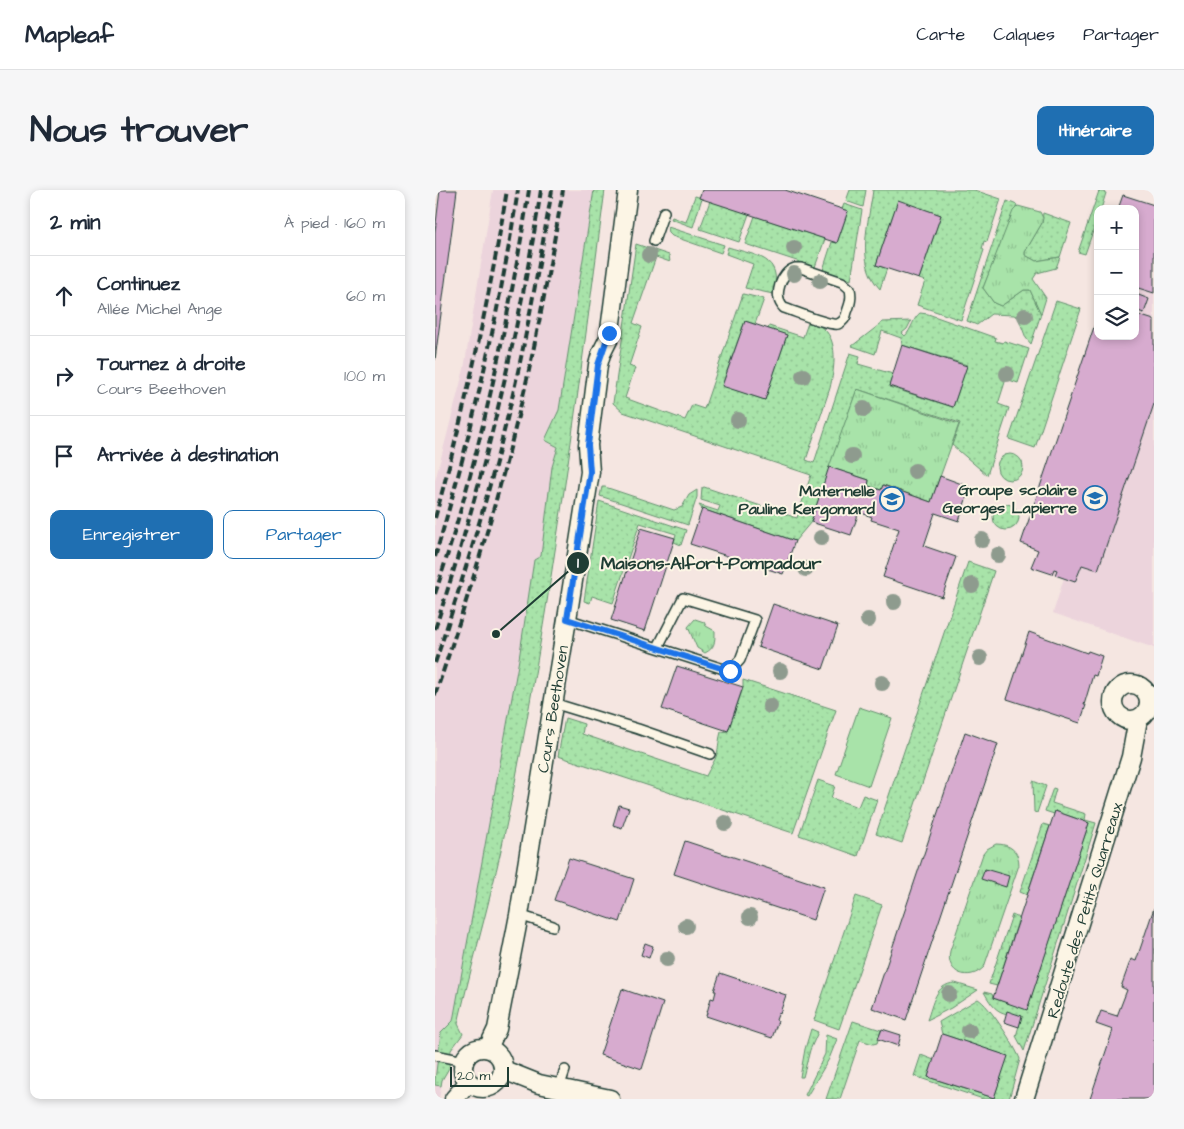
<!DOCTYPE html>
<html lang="fr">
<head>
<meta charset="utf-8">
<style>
	:root { --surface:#fff; --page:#f6f6f7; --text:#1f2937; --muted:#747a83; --line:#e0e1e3; --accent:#1f6fb2 }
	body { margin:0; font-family:"Architects Daughter",sans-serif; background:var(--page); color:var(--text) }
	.controls { position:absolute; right:15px; top:15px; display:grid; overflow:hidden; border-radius:10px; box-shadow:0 2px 8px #0003 }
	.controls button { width:45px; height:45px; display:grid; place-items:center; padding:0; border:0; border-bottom:1px solid var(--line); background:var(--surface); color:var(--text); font:25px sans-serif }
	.scale { position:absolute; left:15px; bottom:12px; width:59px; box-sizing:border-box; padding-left:5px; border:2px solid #1f3d34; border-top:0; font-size:14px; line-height:18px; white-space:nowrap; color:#1f3d34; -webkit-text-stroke:4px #fcf5e5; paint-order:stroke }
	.stop { position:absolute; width:15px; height:15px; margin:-11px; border:4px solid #1a73e8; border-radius:50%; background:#fff }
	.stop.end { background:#1a73e8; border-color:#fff; box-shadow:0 1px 5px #0008 }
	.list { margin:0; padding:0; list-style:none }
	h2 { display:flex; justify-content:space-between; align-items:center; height:65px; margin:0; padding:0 20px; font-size:21px }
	h2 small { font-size:16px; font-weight:400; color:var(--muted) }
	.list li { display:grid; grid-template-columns:32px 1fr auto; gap:15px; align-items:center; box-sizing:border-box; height:80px; padding:0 20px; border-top:1px solid var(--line) }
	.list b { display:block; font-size:19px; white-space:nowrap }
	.list p { margin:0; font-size:16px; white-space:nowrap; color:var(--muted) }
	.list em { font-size:16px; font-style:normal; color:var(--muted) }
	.actions { display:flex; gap:10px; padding:15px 20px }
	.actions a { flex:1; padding:11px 0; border:1px solid var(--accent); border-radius:10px; text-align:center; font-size:18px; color:var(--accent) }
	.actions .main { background:var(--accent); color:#fff }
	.icon { flex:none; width:28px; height:28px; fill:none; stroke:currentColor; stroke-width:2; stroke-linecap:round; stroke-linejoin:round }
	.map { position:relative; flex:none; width:719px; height:909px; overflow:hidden; border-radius:10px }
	header { display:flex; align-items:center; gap:30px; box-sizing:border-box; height:70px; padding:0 25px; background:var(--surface); border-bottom:1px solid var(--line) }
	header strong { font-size:24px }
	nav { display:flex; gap:28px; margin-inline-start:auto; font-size:18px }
	.intro { display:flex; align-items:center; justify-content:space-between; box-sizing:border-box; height:120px; padding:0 30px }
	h1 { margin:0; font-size:35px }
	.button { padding:12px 22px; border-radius:10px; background:var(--accent); color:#fff; font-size:18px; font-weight:700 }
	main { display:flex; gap:30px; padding:0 30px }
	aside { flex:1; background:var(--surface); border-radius:10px; box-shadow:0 2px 8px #0003 }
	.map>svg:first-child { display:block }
	.built { fill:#ecd4dc }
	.grass { fill:url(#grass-dots); stroke:#64906e }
	.park { fill:url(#park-tufts); stroke:#64906e }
	.pitch { fill:#a8e3a9; stroke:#64906e }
	.building { fill:#d7abcf; stroke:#1f3d34 }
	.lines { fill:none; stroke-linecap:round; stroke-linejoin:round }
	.service-casing { stroke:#1f3d34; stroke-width:12 }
	.minor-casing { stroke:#1f3d34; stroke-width:21 }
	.service { stroke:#fcf5e5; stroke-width:9 }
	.minor { stroke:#fcf5e5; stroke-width:18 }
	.rail { stroke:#1f3d34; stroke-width:4; stroke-dasharray:8 4; stroke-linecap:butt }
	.tree { fill:#8e9b8e }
	.route { stroke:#1a73e8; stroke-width:6 }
	.labels { text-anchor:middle; stroke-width:4; stroke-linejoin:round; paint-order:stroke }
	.poi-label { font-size:16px; font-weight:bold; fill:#1f3d34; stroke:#fcf5e5; text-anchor:end }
	.street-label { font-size:16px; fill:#1f3d34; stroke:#fcf5e5 }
	.leader { fill:none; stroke:#1f3d34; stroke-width:2 }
	.callout-dot { fill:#1f3d34; stroke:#fcf5e5; stroke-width:2 }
	.mark-label { font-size:15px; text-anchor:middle; font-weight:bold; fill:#fff }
	.callout-label { font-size:18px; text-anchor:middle; font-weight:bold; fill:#1f3d34; stroke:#fcf5e5; stroke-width:4; stroke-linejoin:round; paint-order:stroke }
</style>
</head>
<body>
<header>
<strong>Mapleaf</strong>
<nav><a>Carte</a><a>Calques</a><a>Partager</a></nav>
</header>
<div class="intro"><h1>Nous trouver</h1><a class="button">Itinéraire</a></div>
<main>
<aside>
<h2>2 min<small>À pied · 160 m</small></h2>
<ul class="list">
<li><svg class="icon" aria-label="ahead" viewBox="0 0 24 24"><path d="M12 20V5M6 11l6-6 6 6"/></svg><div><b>Continuez</b><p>Allée Michel Ange</p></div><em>60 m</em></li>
<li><svg class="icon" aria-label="right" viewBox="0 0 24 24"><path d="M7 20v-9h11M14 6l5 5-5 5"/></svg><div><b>Tournez à droite</b><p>Cours Beethoven</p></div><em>100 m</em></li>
<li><svg class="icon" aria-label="arrive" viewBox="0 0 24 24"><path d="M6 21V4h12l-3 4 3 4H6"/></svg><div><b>Arrivée à destination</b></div></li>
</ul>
<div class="actions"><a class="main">Enregistrer</a><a>Partager</a></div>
</aside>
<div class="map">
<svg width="719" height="909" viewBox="0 0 719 909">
	<defs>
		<pattern id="grass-dots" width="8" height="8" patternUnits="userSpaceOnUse" patternTransform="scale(1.25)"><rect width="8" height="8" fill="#a8e3a9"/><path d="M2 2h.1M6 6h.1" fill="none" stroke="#90c492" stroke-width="1.8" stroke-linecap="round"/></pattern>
		<pattern id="park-tufts" width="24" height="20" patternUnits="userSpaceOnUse" patternTransform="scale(1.25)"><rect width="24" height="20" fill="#a8e3a9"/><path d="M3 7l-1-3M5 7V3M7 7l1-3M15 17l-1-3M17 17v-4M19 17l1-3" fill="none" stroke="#90c492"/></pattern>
	</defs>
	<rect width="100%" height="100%" fill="#f5e6e1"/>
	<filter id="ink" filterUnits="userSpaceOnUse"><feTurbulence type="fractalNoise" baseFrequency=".02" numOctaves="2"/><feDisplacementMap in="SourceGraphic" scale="10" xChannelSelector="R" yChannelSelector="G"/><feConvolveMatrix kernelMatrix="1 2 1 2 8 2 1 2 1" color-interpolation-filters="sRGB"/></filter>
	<g filter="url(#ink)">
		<path class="built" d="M58 0H159L124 220 110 250 123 256 117 277 106 366 99 370 84 469 4 909H0V291L29 179Z
			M700 97 719 103V458L618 423 629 388 596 377 602 360 586 353 663 125V146H700Z"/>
		<path class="grass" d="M159 0H170C142 211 115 423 72 632 59 697 40 761 25 825L23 834 28 844 16 860 14 878 7 890 6 896 0 895V890L6 843 18 831 84 469 99 370 106 366 117 277 123 257 110 250 124 220Z
			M415 0H431L428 17 411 11Z
			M438 0H539L566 9 552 52 549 51 547 59 549 60 526 130 482 115 490 91 484 89 506 25 463 11 441 75 452 78 445 99C420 72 434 32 438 0Z
			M664 1 671 3 666 19H663V27L650 64 643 62Z
			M260 6 267 8 258 37 236 29 237 27 251 32Z
			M275 11 314 24 304 52 265 39Z
			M572 11 582 15 548 98 559 113 566 116 589 100H595L606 124 596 154 591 148 583 127 579 125 556 124 542 135 532 131Z
			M409 14 427 20 416 90 388 80 397 52 402 53 413 21 407 19Z
			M608 23 636 33 625 67 601 71 590 65V62L607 33Z
			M320 26 390 49 380 77 310 54Z
			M233 37 289 55 286 63 237 46 234 43Z
			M201 54 234 65 235 72 221 67 198 133 207 137 194 176 200 178 190 208 250 230 257 215 269 219 308 104 329 109 320 134 310 131 287 195 330 210 352 145 333 139 334 136 368 147 373 133C377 134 382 135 385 136 405 148 399 180 395 198L371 270 379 273 415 163 425 166 423 174 458 184 454 197 518 217 532 175 467 155 466 148 447 141 440 164 417 156 448 132 476 131 472 139 467 143 470 146C477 139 478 128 485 123L493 124 561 148 560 151 568 153 569 151 594 159 583 193 571 189 563 214 574 218 552 285 517 255 525 233 422 199 376 332 360 351 267 319 264 315 283 321 285 316 266 310 267 298 269 297 362 328 376 285 188 222 178 213Z
			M293 57C321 66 349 66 338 104L310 98 318 74 291 64Z
			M621 111 646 119 600 258 574 249Z
			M562 277a13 13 0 1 1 26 0a13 13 0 1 1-26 0Z
			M167 297H170L239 320 247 317 254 305 262 300V307L253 335 165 306Z
			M164 311 251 340 246 355 239 352 241 344 205 333 178 413 157 406 155 413 149 411Z
			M558 327a13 13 0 1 1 26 0a13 13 0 1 1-26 0Z
			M533 372 559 381 467 653 441 644Z
			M308 490 401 520 358 643 123 566 130 528 149 534 147 544 271 586C275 577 282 569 283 559 284 553 284 549 286 542L293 541 308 498Z
			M383 590 400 596 396 608 423 617 428 605 442 610 423 666 364 645Z
			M598 591 611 596 602 623 599 622Z
			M618 598 621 599 617 613 651 624 650 630 661 633 589 861 581 846 587 826C565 824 560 822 549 802L557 804 558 808 592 819 654 633 620 621 619 624 610 621Z
			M608 634 615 636 592 705 585 702Z
			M421 706 447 715 404 839 379 830Z
			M577 725 584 728 562 796 554 794Z
			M520 793 543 800 516 818 492 830C498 814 500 794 520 793Z
			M543 809C554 815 580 856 585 869L574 909H548L479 886 486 865 499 870 493 887 559 908 572 866 507 844 504 832Z
			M418 831 446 840 442 853 438 854 425 850 405 909H391Z
			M376 839 383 842 375 860 368 887H365L370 859Z
			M391 845 402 849 394 869 372 906 370 905 390 864Z"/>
		<path class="park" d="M583 16 605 22 608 28 607 33 590 62V65L601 71 625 67 621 78 602 83 598 89 611 108 606 124 595 100H589L566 116 559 113 548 98 578 21Z
			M422 199 524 234 496 312 448 295 446 300 433 296 434 290 394 277Z
			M260 429 269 432 271 436 280 441C280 452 280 458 270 463L262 458 253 437Z
			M561 654C575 654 584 661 584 675L549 777C535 792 510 784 515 761L548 664 552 659Z"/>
		<path class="pitch" d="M424 517 457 528 434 596 401 584Z"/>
		<path class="building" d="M5 0H22L0 170V42Z
			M267 0H350L413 21 402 53 264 8Z
			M688 5 719 15V103L700 97V19H683Z
			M463 10 506 25 484 89 441 75Z
			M701 104 714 109 709 123 700 120Z
			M700 124 719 130V214L663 380 647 375 640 392 620 385 622 380 619 379 617 384 596 377 603 360 586 353 663 125V146H700Z
			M310 131 352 145 330 210 287 196Z
			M467 155 532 176 518 217 454 196Z
			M394 277 434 290 433 296 446 300 448 295 496 312 505 286 535 297 524 331 500 323 489 356 521 367 507 407 448 387 464 339 436 330 437 327 424 322 416 345 376 332Z
			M267 319 360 351 348 384 255 354Z
			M206 338 240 348 210 441 176 430Z
			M338 414 403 436 388 479 323 457Z
			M594 442 652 463 653 461 667 466 661 486 658 485 649 515H651L645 533 572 509Z
			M242 476 308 497 293 541 227 519Z
			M530 542 563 554 471 830 437 818Z
			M184 615 194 618 187 638 178 635Z
			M620 621 654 633 592 820 558 808Z
			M250 651 389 697 378 730 239 684Z
			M134 668 199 689 185 732 119 710Z
			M550 679 574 686 571 697 546 689Z
			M719 718V909H655L678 840 661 834 666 821 682 826 692 800 686 797 696 769 701 771Z
			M210 753 218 756 214 768 206 765Z
			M285 783 351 805 345 823 344 822 341 830 343 831 337 848 271 826 276 808 279 809 281 801H279Z
			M187 799 228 813 207 879 165 865Z
			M572 821 587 826 584 837 569 832Z
			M447 839 466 845 463 856 443 849Z
			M507 844 573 866 559 908 493 887Z"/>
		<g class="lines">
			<defs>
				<path id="service" d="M219 51 229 22
					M360 78H366L407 92 415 99C417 108 415 114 412 122 411 128 408 132 403 134 394 136 359 121 349 118 337 107 346 82 360 78Z
					M132 429 295 481 305 470 320 430 248 408 223 457
					M118 513 203 539 275 564
					M84 725 118 736
					M0 865 29 871
					M124 898 130 880"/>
				<path id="minor" d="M678 512a18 18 0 1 1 36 0a18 18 0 1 1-36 0Z
					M28 878a20 20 0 1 1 40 0a20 20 0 1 1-40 0Z
					M53 858 62 839 84 725 132 429 155 282 153 255 163 175 166 164 174 148 193 0
					M69 880 104 894 175 909
					M19 909 34 892
					M589 909 696 567 703 529"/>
			</defs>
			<use href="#service" class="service-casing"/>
			<use href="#minor" class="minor-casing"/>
			<use href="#service" class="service"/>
			<use href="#minor" class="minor"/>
			<path class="rail" d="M0 328C30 220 54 111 72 0
				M0 367C36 247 64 124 83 0
				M0 404C43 273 73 136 94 0
				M0 439C47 296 83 149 106 0
				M0 473C37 363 70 251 92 138 101 92 109 46 117 0
				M0 505C36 401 67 296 92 189 106 127 117 63 128 0"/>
		</g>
		<g class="tree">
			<circle cx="359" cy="58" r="8"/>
			<circle cx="214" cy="65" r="8"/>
			<circle cx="359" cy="84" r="8"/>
			<circle cx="385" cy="91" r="8"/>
			<circle cx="590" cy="126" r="8"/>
			<circle cx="572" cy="184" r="8"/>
			<circle cx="368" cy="186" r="8"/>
			<circle cx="429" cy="219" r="8"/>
			<circle cx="303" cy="230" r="8"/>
			<circle cx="417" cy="266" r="8"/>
			<circle cx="480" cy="281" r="8"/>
			<circle cx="386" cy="348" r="8"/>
			<circle cx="547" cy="350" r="8"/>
			<circle cx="563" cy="365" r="8"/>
			<circle cx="371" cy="379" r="8"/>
			<circle cx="537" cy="395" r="8"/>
			<circle cx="459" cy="412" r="8"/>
			<circle cx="433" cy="430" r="8"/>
			<circle cx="545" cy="468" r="8"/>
			<circle cx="345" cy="481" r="8"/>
			<circle cx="447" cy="493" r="8"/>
			<circle cx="335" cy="516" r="8"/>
			<circle cx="290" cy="633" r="8"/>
			<circle cx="315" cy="727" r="8"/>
			<circle cx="251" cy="736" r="8"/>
			<circle cx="232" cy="769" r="8"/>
			<circle cx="514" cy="804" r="8"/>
			<circle cx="534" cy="841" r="8"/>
		</g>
	</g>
	<g class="lines" filter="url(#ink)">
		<path class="route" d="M174 143 163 175 153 255 155 282 132 429 295 481"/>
	</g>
	<defs>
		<symbol id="school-ring" viewBox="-11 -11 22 22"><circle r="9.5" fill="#fcf5e5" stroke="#1f6fb2" stroke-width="1.5"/><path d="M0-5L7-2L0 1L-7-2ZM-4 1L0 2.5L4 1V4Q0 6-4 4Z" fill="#1f6fb2"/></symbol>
	</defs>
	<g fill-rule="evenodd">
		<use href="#school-ring" x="646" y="294" width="28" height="28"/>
		<use href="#school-ring" x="443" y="295" width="28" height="28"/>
	</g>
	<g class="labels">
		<g class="poi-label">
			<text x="642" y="305">Groupe scolaire<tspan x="642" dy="18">Georges Lapierre</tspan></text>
			<text x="440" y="306">Maternelle<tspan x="440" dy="18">Pauline Kergomard</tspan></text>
		</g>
		<g class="street-label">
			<text transform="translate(117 519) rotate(-81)" y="6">Cours Beethoven</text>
			<text transform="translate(649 720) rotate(-73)" y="6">Redoute des Petits Quarreaux</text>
		</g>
	</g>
	<path class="leader" d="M61 444L143 373"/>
	<g class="callout-dot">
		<circle cx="61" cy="444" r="5"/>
		<circle cx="143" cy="373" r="12"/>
	</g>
	<g class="mark-label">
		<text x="143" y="378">1</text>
	</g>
	<g class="callout-label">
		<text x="276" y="379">Maisons-Alfort-Pompadour</text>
	</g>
</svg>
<div class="controls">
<button>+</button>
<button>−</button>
<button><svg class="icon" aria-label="layers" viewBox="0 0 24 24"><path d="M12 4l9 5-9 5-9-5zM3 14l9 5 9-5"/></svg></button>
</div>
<div class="scale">20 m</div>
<div class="stop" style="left:295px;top:481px"></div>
<div class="stop end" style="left:174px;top:143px"></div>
</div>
</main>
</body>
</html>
